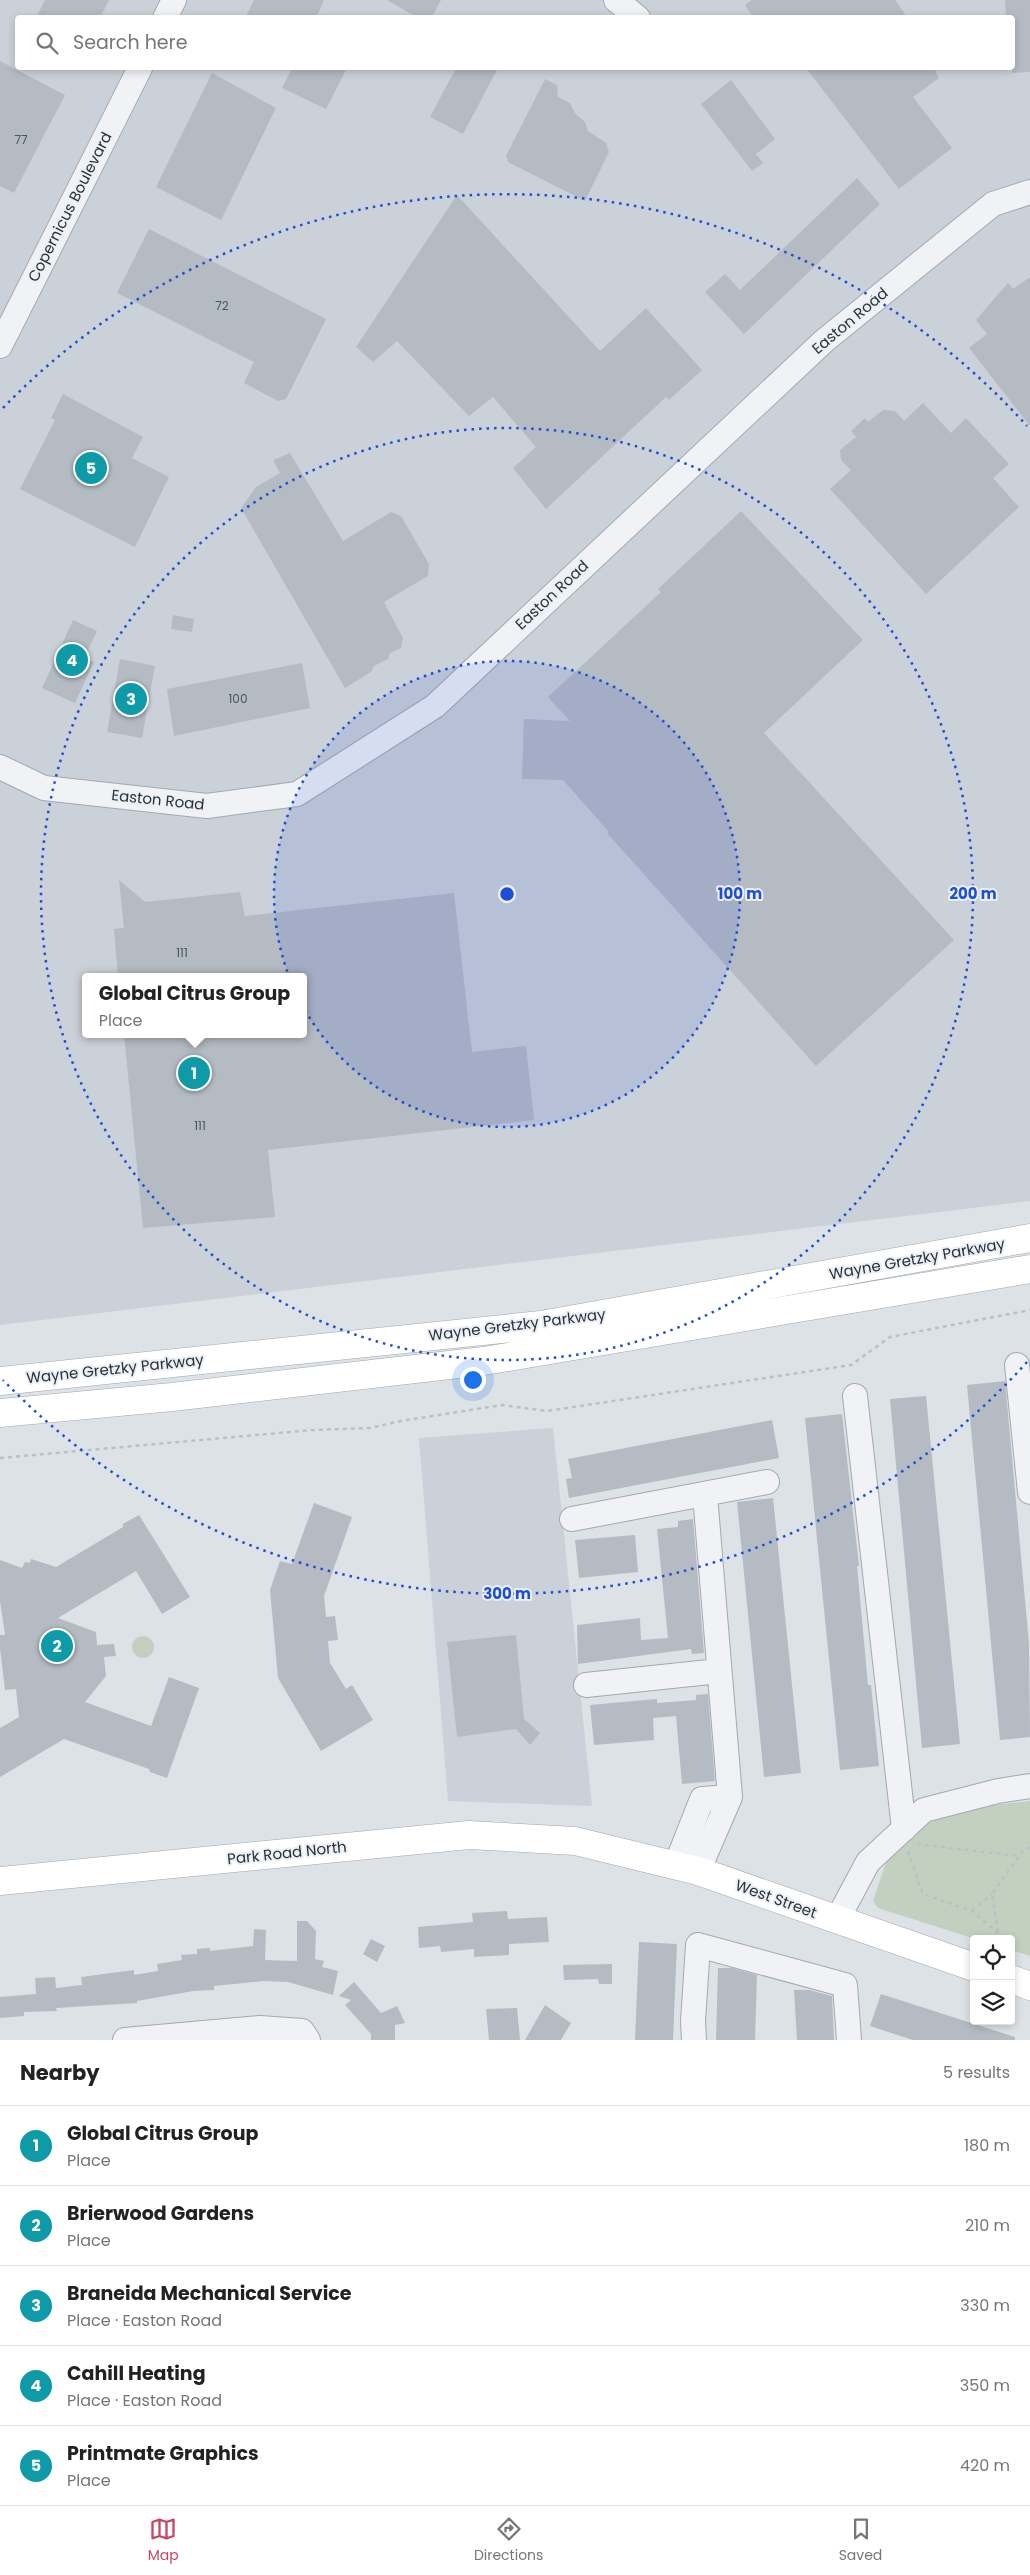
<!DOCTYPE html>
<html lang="en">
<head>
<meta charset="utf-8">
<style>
	:root { --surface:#fff; --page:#f2f2f2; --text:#222; --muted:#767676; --line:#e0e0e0; --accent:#c84663 }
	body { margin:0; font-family:Poppins,sans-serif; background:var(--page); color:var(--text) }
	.controls { position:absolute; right:15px; bottom:15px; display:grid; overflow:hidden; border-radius:5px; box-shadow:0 2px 8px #0003 }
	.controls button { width:45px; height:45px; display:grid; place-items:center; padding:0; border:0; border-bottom:1px solid var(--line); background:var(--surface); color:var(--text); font:25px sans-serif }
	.you { position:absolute; left:472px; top:1379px; width:18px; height:18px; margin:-12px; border:4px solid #fff; border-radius:50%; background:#1a73e8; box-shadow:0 0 0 8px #1a73e833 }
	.badge { display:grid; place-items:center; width:32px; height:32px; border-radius:50%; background:var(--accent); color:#fff; font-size:16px; font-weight:700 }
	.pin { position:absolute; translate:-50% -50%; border:2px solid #fff; box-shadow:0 1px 5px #0006 }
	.popup { position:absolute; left:82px; top:973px; width:225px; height:65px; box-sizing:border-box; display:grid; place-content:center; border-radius:5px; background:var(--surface); filter:drop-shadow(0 1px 4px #0005); font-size:16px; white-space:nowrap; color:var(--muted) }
	.popup b { font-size:19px; color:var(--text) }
	.popup::after { content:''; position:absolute; left:50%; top:100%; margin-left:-10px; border:10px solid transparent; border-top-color:var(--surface) }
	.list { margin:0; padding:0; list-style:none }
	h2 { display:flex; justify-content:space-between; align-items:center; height:65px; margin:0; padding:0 20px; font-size:21px }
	h2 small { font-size:16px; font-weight:400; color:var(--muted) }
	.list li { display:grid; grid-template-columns:32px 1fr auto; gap:15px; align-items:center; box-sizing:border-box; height:80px; padding:0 20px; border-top:1px solid var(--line) }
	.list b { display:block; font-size:19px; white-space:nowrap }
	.list p { margin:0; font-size:16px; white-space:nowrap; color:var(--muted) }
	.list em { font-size:16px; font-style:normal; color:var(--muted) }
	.icon { flex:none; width:28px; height:28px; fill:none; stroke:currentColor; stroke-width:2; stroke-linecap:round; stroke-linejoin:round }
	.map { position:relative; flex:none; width:1030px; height:2040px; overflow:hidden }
	.search { position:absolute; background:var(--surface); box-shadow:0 2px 8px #0003; left:15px; right:15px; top:15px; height:55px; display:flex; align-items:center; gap:12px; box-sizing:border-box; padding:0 18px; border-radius:5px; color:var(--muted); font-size:19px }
	.sheet { height:465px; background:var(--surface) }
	nav { display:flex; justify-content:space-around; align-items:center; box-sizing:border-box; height:70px; border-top:1px solid var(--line); background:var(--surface); font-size:14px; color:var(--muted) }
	nav a { display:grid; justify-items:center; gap:2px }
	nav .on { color:var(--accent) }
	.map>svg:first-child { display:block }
	.built { fill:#cbd1d8; fill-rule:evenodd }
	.green { fill:#c4d0bf }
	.building { fill:#b5bbc3 }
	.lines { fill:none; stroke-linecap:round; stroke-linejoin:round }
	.minor-casing { stroke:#a3a9b0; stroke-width:26 }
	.major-casing { stroke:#9da7b2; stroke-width:29 }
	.path { stroke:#bcc0c5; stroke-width:2.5; stroke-dasharray:4 4; stroke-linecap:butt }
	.minor { stroke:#f0f2f5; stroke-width:24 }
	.major { stroke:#fff; stroke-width:28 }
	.ring { fill:none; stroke:#1d4ed8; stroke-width:2.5; stroke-dasharray:2.5 5 }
	.labels { text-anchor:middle; stroke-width:4; stroke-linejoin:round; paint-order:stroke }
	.number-label { font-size:12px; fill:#4a545e }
	.street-label { font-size:15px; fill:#27313c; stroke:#ecf0f4 }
	.centre { fill:#1d4ed8; stroke:#ecf0f4; stroke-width:2.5 }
	.ring-label { font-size:15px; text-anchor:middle; font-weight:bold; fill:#1d4ed8; stroke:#ecf0f4; stroke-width:4; stroke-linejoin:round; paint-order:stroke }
</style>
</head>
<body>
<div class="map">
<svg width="1030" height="2040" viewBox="0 0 1030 2040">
	<rect width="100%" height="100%" fill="#dde2e6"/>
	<path class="built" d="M0 0H1030V1201L0 1325ZM18 18H1012V68H18ZM85 977H303V1034H85Z
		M553 1428 592 1806 448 1801 419 1438Z"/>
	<path class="green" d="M132 1647a11 11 0 1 1 22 0a11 11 0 1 1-22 0Z
		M1030 1801V1956L1011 1950V1939H975L878 1908 873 1901 888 1856 915 1829 950 1810Z"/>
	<path class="building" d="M45 0H109L100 18H36Z
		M254 0H324L316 18H245Z
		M387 0H441L431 18H418Z
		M752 0H895L908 18H754L745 5Z
		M1005 0H1030V72L1012 73V18H1006Z
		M0 61 65 95 14 193 0 186Z
		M292 68H347L326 109 282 88Z
		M456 68H498L463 134 430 117Z
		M806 68H934L939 78 913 97 952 148 899 189Z
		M212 73 276 108 221 220 156 187Z
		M545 79 557 85 558 97 570 103 575 113 585 122 588 131 606 143 609 152 585 201 508 162 506 156Z
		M731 80 775 139 756 154 763 163 752 171 701 104Z
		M857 178 880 204 744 334 705 292 725 274 740 290Z
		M457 195 600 351 646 308 702 370 669 400 666 397 546 509 513 468 536 447 493 397 469 416 397 341 373 362 356 347Z
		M149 229 326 319 286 399 278 401 244 383 254 362 117 293Z
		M1030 277V426L969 348 987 334 976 320 987 307 1008 283 1013 289Z
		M63 394 143 437 132 458 169 477 135 547 20 489 55 420 51 418Z
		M923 403 951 433 966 418 1009 464 993 478 1019 507 926 594 830 489 851 470 841 460 840 450 856 437 851 431 865 418 868 422 883 410 895 411 904 421Z
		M290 453 343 541 391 512 401 516 429 564 428 576 384 602 403 638 401 648 390 653 388 659 374 666 371 672 345 688 241 508 256 487 280 473 273 460Z
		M741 511 863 640 764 733 954 940 816 1066 607 833 609 832 563 780 522 779 524 719 570 721 548 697 661 592 658 589Z
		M173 615 194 619 192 632 171 629Z
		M73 620 97 631 84 658 94 662 75 703 42 688Z
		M120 659 155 666 142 738 107 732Z
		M302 663 310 708 174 736 167 689Z
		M119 880 145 902 240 892 245 916 454 893 472 1052 526 1046 534 1120 268 1150 275 1217 143 1228 124 1034H303V977H118L114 929 124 928Z
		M1005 1381 1029 1644 1030 1737 1000 1740 967 1385Z
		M926 1396 960 1744 922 1748 890 1399Z
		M842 1414 859 1566H857L868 1685H871L879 1766 840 1770 805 1418Z
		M772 1420 779 1458 569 1498 566 1479 572 1478 568 1459Z
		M773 1498 801 1773 764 1777 737 1502Z
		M314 1503 352 1517 324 1596 326 1617 335 1616 338 1640 328 1641 330 1663 346 1689 352 1685 373 1720 321 1751 278 1678 270 1590 280 1561 292 1564Z
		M139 1515 190 1597 162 1614 136 1571 58 1618 96 1632 97 1645 114 1644 116 1656 104 1657 106 1676 85 1702 151 1726 169 1677 199 1688 167 1778 150 1772 149 1769 64 1739 0 1777V1728L19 1717 16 1689 5 1690 0 1648V1635H5L0 1601V1560L22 1568 25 1562 30 1563 31 1559 56 1567 123 1527V1524Z
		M693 1519 704 1653 692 1654 691 1649 578 1664 577 1625 640 1618 641 1640 668 1638 657 1529 678 1527V1521Z
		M635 1535 638 1572 579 1578 575 1540Z
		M516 1635 524 1719 540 1733 530 1745 516 1729 457 1737 447 1642Z
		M708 1694 715 1781 682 1784 676 1716 653 1718 654 1740 594 1745 590 1705 657 1699V1703L696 1700V1695Z
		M507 1911 508 1919 547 1917 549 1942 509 1944V1955L474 1957V1949L441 1952 440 1946 419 1948 418 1927 473 1922 472 1913Z
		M297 1921H307L316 1931 315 1959 324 1961 322 1967 338 1971 333 1995 288 1982 264 1981 214 1986V1990L193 1991 137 2001V2003L56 2008 57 2011 24 2012V2016L0 2018V1997L36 1994 35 1978 55 1977 56 1988 82 1985 81 1977 134 1970V1975L158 1971 157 1964 182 1960 181 1955 197 1954V1949L210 1948V1951L253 1946 254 1929 266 1930 265 1960 297 1961Z
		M371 1939 385 1946 377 1962 363 1954Z
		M639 1942 677 1944 673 2040H635Z
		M612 1964V1984H599L598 1979 564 1980 563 1965Z
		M718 1968H732L757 1975 755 2040H716Z
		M354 1982 381 2013 397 2006 405 2023 395 2025V2040H371V2034L345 2005 351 2000 339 1996Z
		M794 1990H809L832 1996 834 2040H797Z
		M881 1994 1015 2037V2040H913L870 2026Z
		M545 2005 571 2023 561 2040H525Z
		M517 2008 520 2040H489L486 2009Z"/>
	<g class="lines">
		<defs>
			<path id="minor" d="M616 0 638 18
				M165 18 174 0
				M0 346 140 68
				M0 767 44 788 207 806 297 794 435 706 824 341 993 204 1030 192
				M1017 1365 1030 1492
				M855 1396 904 1829
				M572 1519 767 1482
				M586 1685 719 1671
				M676 1865 702 1799 730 1797
				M698 1871 730 1797 705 1495
				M837 1920 868 1862 924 1810 998 1791 1030 1786
				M125 2040 260 2028 302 2031 308 2040
				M694 2040 693 2021 698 1945 845 1985 849 2040"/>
			<path id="major" d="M0 1381 541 1325 1030 1238
				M0 1413 172 1397 484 1361 1030 1269
				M0 1881 469 1835 575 1841 698 1871 974 1967
				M1011 1979 1030 1986"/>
		</defs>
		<use href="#minor" class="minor-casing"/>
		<use href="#major" class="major-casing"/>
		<path class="path" d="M0 1458 312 1430 370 1428 401 1421 502 1405 547 1411 851 1365 890 1337 1030 1310
			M917 1844 1019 1856
			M908 1851 923 1894 972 1911 998 1933 999 1939
			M972 1911 992 1894
			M998 1932 992 1894 1022 1852 1030 1847"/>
		<use href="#minor" class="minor"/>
		<use href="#major" class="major"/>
	</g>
	<circle cx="507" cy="894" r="233" fill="#1d4ed8" fill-opacity=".12"/>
	<g class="ring">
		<circle cx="507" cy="894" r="233"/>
		<circle cx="507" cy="894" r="466"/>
		<path d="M1027 1362A700 700 0 0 1 3 1380M3 408A700 700 0 0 1 1027 426"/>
	</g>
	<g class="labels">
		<g class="number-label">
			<text x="21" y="144">77</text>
			<text x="222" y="310">72</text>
			<text x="238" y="703">100</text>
			<text x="182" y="957">111</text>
			<text x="200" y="1130">111</text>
		</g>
		<g class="street-label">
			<text transform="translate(70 207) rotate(-63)" y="5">Copernicus Boulevard</text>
			<text transform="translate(850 321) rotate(-40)" y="5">Easton Road</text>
			<text transform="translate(552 595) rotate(-43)" y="5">Easton Road</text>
			<text transform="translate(158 800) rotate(6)" y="5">Easton Road</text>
			<text transform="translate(917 1259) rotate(-10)" y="5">Wayne Gretzky Parkway</text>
			<text transform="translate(517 1325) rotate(-7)" y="5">Wayne Gretzky Parkway</text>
			<text transform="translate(115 1369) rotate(-6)" y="5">Wayne Gretzky Parkway</text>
			<text transform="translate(287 1853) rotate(-6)" y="5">Park Road North</text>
			<text transform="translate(776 1899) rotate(20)" y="5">West Street</text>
		</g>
	</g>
	<circle cx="507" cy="894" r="8" class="centre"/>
	<g class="ring-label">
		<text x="740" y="899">100 m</text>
		<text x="973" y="899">200 m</text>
		<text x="507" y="1599">300 m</text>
	</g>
</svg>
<div class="controls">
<button><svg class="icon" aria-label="locate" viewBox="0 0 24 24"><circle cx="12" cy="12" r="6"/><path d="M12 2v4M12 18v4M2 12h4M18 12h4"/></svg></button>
<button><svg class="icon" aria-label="layers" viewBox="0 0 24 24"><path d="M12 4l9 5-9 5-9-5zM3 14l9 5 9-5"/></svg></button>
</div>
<div class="you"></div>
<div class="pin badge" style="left:194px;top:1073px;background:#0f9aa8">1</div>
<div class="popup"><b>Global Citrus Group</b>Place</div>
<div class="pin badge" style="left:57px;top:1646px;background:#0f9aa8">2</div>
<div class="pin badge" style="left:131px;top:699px;background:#0f9aa8">3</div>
<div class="pin badge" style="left:72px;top:660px;background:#0f9aa8">4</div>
<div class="pin badge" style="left:91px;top:468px;background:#0f9aa8">5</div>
<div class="search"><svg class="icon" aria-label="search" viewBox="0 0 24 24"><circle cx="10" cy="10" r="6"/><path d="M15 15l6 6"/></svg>Search here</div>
</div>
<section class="sheet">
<h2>Nearby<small>5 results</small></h2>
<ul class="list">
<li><span class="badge" style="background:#0f9aa8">1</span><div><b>Global Citrus Group</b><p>Place</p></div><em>180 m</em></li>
<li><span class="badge" style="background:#0f9aa8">2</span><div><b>Brierwood Gardens</b><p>Place</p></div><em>210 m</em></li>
<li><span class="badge" style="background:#0f9aa8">3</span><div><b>Braneida Mechanical Service</b><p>Place · Easton Road</p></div><em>330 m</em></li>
<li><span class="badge" style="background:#0f9aa8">4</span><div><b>Cahill Heating</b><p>Place · Easton Road</p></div><em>350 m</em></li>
<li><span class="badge" style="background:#0f9aa8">5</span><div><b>Printmate Graphics</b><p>Place</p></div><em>420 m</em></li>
</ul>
</section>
<nav>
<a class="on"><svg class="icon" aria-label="map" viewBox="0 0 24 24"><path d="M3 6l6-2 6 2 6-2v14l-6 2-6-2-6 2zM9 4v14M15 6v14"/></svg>Map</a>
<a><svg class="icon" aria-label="directions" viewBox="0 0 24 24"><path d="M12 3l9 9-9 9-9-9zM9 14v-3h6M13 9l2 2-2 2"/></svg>Directions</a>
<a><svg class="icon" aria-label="saved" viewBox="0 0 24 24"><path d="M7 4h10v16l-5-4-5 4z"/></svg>Saved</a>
</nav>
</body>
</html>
